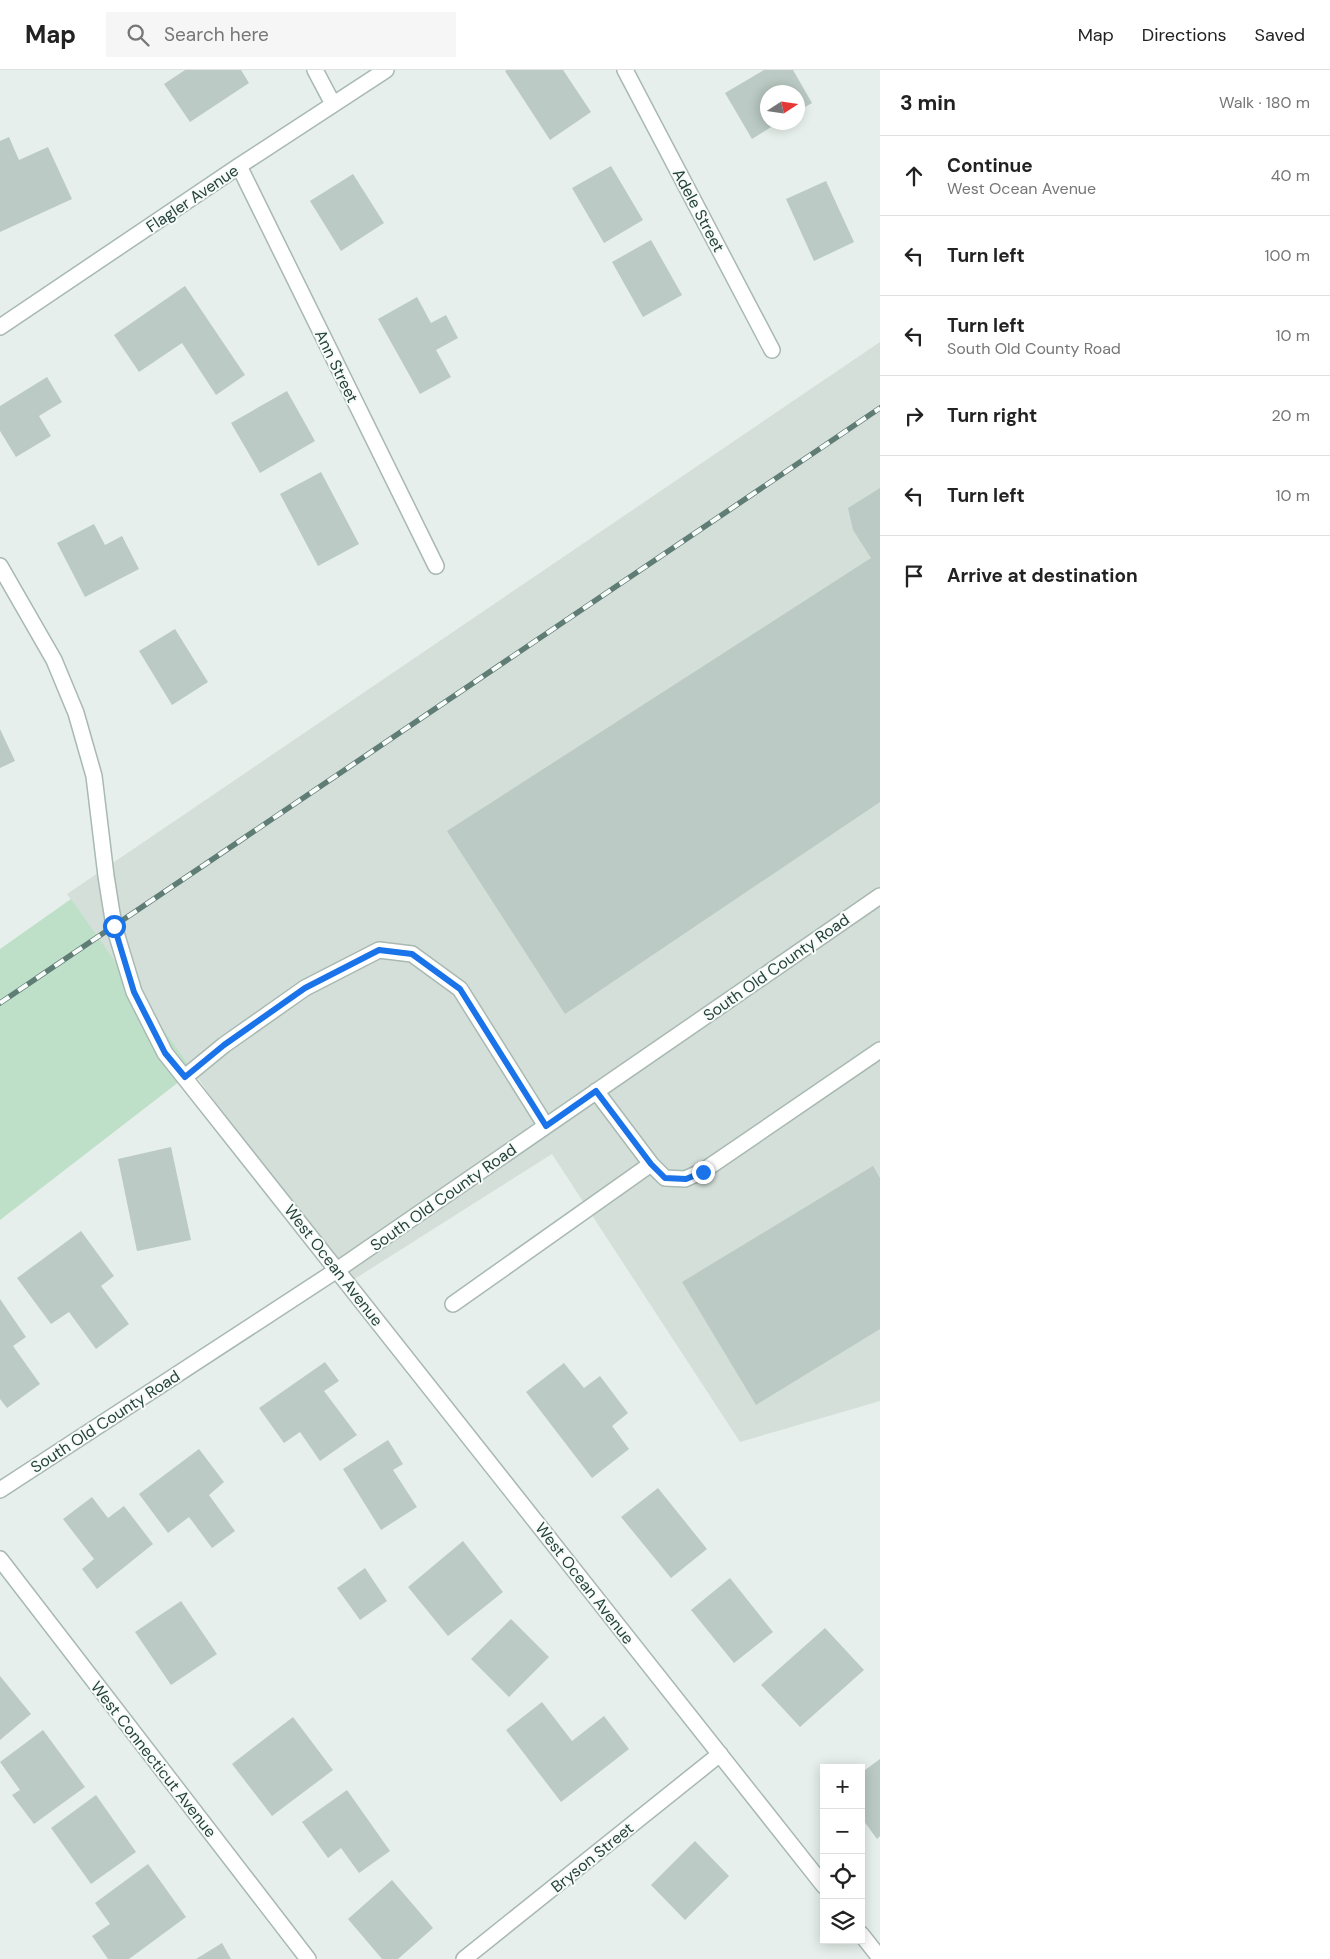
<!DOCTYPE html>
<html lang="en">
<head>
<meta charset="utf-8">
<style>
	:root { --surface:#fff; --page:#f6f6f6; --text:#222; --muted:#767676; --line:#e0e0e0 }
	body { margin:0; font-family:"DM Sans",sans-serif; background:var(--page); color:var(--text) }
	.controls { position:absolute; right:15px; bottom:15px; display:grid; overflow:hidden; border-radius:0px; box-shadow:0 2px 12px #0003 }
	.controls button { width:45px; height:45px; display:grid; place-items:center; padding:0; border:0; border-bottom:1px solid var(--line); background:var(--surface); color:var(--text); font:25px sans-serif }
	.compass { position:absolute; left:760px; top:15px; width:45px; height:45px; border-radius:50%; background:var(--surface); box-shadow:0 2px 12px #0003; rotate:78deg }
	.stop { position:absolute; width:15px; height:15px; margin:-11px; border:4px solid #1a73e8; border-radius:50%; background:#fff }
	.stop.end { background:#1a73e8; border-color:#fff; box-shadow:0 1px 5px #0008 }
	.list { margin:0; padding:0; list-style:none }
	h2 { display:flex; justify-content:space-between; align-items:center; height:65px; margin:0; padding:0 20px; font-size:21px }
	h2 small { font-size:16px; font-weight:400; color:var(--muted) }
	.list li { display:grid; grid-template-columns:32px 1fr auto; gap:15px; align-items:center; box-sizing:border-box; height:80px; padding:0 20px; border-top:1px solid var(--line) }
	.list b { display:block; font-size:19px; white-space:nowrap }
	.list p { margin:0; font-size:16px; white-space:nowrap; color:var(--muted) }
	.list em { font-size:16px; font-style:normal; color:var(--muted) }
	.icon { flex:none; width:28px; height:28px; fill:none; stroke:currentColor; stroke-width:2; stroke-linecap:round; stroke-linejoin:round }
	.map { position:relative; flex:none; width:880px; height:1889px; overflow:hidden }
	header { display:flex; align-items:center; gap:30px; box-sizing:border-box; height:70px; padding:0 25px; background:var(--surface); border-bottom:1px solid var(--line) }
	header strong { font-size:24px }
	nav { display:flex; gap:28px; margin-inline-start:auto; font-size:18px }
	.search { width:350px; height:45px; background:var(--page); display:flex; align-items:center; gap:12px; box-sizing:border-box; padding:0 18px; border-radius:0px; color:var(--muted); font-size:19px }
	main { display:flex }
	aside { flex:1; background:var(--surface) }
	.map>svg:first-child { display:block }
	.built { fill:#d4dfda }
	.green { fill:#bfe0c8 }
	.building { fill:#bbcac4 }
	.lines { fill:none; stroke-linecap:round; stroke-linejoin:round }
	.minor-casing { stroke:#a8b8b2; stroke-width:18 }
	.minor { stroke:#fff; stroke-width:15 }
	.rail-casing { stroke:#5f7d75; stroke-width:5.5 }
	.rail { stroke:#f7fbf9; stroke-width:4; stroke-dasharray:11; stroke-linecap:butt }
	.route { stroke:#1a73e8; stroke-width:6 }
	.labels { text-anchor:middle; stroke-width:4; stroke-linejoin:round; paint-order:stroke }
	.street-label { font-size:16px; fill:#24423a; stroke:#f7fbf9 }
</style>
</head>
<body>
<header>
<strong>Map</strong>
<div class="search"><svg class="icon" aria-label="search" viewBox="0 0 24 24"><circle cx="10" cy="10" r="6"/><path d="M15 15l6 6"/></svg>Search here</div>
<nav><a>Map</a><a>Directions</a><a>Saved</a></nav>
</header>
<main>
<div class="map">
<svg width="880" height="1889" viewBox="0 0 880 1889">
	<rect width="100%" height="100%" fill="#e6efeb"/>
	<path class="built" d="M880 272V1331L740 1372 552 1084 345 1215 67 824Z"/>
	<path class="green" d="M71 829 193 1001 0 1150V879Z"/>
	<path class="building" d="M185 0H241L249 13 190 52 164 14Z
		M507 0H563L591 42 550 70 505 1Z
		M764 0H793L812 33 798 41V22H768V52H779L752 69 725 23Z
		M9 67 19 90 48 77 72 129 0 162V71Z
		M611 96 643 150 604 173 572 118Z
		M353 104 384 153 341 181 310 131Z
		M826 111 854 172 814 191 786 129Z
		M651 170 682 225 643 247 612 192Z
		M185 216 245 305 216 325 182 273 139 302 114 265Z
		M417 227 431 253 446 245 458 268 436 280 451 307 420 324 378 249Z
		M47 307 62 332 39 346 51 366 16 387 0 361V336Z
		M287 321 315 371 260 403 231 353Z
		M321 402 359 474 318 496 280 424Z
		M880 418V732L565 944 447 761 871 488 853 460 848 438Z
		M94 454 105 475 122 466 139 499 85 527 57 473Z
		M175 559 208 612 172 635 139 581Z
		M0 659 15 691 0 698Z
		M171 1077 191 1170 137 1181 118 1089Z
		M873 1096 880 1108V1259L756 1335 682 1212Z
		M81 1161 114 1206 101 1216 129 1254 96 1279 69 1242 51 1254 17 1208Z
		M0 1229 26 1267 13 1276 40 1314 7 1338 0 1329Z
		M325 1292 339 1311 324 1321 357 1365 320 1391 300 1362 284 1373 259 1338Z
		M564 1293 584 1318 600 1306 628 1343 612 1356 629 1379 592 1408 526 1322Z
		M388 1370 403 1394 393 1400 417 1437 381 1460 343 1399Z
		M199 1379 224 1412 209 1425 235 1461 212 1478 189 1447 168 1463 139 1424Z
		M658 1418 707 1479 671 1508 621 1447Z
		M92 1427 108 1448 124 1436 153 1474 97 1519 82 1499 94 1489 63 1449Z
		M463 1471 503 1522 448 1566 408 1517Z
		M365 1498 387 1531 360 1550 337 1518Z
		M730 1508 773 1562 734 1593 691 1540Z
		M181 1531 217 1584 171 1615 135 1562Z
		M511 1549 549 1587 509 1627 471 1589Z
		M825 1558 864 1600 800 1657 761 1615Z
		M0 1606 31 1644 0 1670Z
		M542 1632 572 1671 604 1646 629 1679 561 1732 506 1660Z
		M293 1647 333 1700 272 1746 232 1694Z
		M43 1660 85 1717 34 1754 12 1725 20 1720 0 1692Z
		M880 1689V1766L877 1769 861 1747V1703Z
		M347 1720 390 1781 359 1803 341 1778 328 1788 302 1752Z
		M96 1725 136 1782 91 1814 51 1758Z
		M695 1771 729 1806 685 1850 651 1815Z
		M148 1794 186 1847 129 1889H108L92 1866 110 1854 95 1833Z
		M392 1810 433 1858 398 1889H382L348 1849Z
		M222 1873 231 1889H196Z"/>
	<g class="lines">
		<defs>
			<path id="minor" d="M315 0 333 34
				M625 0 772 280
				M239 96 436 496
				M0 257 239 96 386 0
				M0 496 54 590 76 643 94 706 106 806 114 856 134 922 165 983 824 1816
				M185 1007 224 975 305 918 379 880 412 884 460 919 546 1056
				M596 1021 651 1094 665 1108 685 1109 703 1101 880 980
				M453 1234 651 1094
				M0 1420 337 1200 880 826
				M0 1489 308 1889
				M861 1864 880 1888
				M464 1889 720 1684"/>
		</defs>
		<use href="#minor" class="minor-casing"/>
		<use href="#minor" class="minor"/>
		<defs>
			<path id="rail" d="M0 933 880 338"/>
		</defs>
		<use href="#rail" class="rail-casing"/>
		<use href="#rail" class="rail"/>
	</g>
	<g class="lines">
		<path class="route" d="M114 856 134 922 165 983 185 1007 224 975 305 918 379 880 412 884 460 919 546 1056 596 1021 651 1094 665 1108 686 1109 703 1102"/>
	</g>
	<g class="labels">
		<g class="street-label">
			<text transform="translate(192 128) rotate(-34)" y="6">Flagler Avenue</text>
			<text transform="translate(699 140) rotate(62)" y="6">Adele Street</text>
			<text transform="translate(337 296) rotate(64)" y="6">Ann Street</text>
			<text transform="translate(776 897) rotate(-35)" y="6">South Old County Road</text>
			<text transform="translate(443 1127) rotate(-35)" y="6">South Old County Road</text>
			<text transform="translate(334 1195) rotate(52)" y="6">West Ocean Avenue</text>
			<text transform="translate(105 1351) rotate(-33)" y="6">South Old County Road</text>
			<text transform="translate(585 1513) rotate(52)" y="6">West Ocean Avenue</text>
			<text transform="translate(154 1689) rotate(52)" y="6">West Connecticut Avenue</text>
			<text transform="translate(592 1787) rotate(-39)" y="6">Bryson Street</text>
		</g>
	</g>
</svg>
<div class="controls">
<button>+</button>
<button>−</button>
<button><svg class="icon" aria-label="locate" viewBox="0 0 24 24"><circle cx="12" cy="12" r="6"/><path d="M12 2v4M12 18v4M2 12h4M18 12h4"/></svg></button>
<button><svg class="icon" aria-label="layers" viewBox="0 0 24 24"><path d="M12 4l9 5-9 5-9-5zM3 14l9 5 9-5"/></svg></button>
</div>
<svg class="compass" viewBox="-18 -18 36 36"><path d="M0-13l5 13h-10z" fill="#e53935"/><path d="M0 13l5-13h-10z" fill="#767676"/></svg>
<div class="stop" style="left:114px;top:856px"></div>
<div class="stop end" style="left:703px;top:1102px"></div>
</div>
<aside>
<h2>3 min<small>Walk · 180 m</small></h2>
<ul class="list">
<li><svg class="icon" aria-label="ahead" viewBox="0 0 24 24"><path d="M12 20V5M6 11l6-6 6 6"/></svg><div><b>Continue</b><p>West Ocean Avenue</p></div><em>40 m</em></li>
<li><svg class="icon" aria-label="left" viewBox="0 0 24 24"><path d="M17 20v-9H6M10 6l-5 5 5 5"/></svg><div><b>Turn left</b></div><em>100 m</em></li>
<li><svg class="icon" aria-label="left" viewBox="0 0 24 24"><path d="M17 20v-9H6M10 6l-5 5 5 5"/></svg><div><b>Turn left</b><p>South Old County Road</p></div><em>10 m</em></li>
<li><svg class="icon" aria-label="right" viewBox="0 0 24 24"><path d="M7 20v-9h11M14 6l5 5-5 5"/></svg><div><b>Turn right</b></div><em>20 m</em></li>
<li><svg class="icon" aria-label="left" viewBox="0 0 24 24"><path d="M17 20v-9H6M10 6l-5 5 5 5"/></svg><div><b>Turn left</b></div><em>10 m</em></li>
<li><svg class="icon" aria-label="arrive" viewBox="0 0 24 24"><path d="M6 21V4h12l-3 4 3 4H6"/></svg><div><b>Arrive at destination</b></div></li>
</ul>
</aside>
</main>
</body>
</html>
